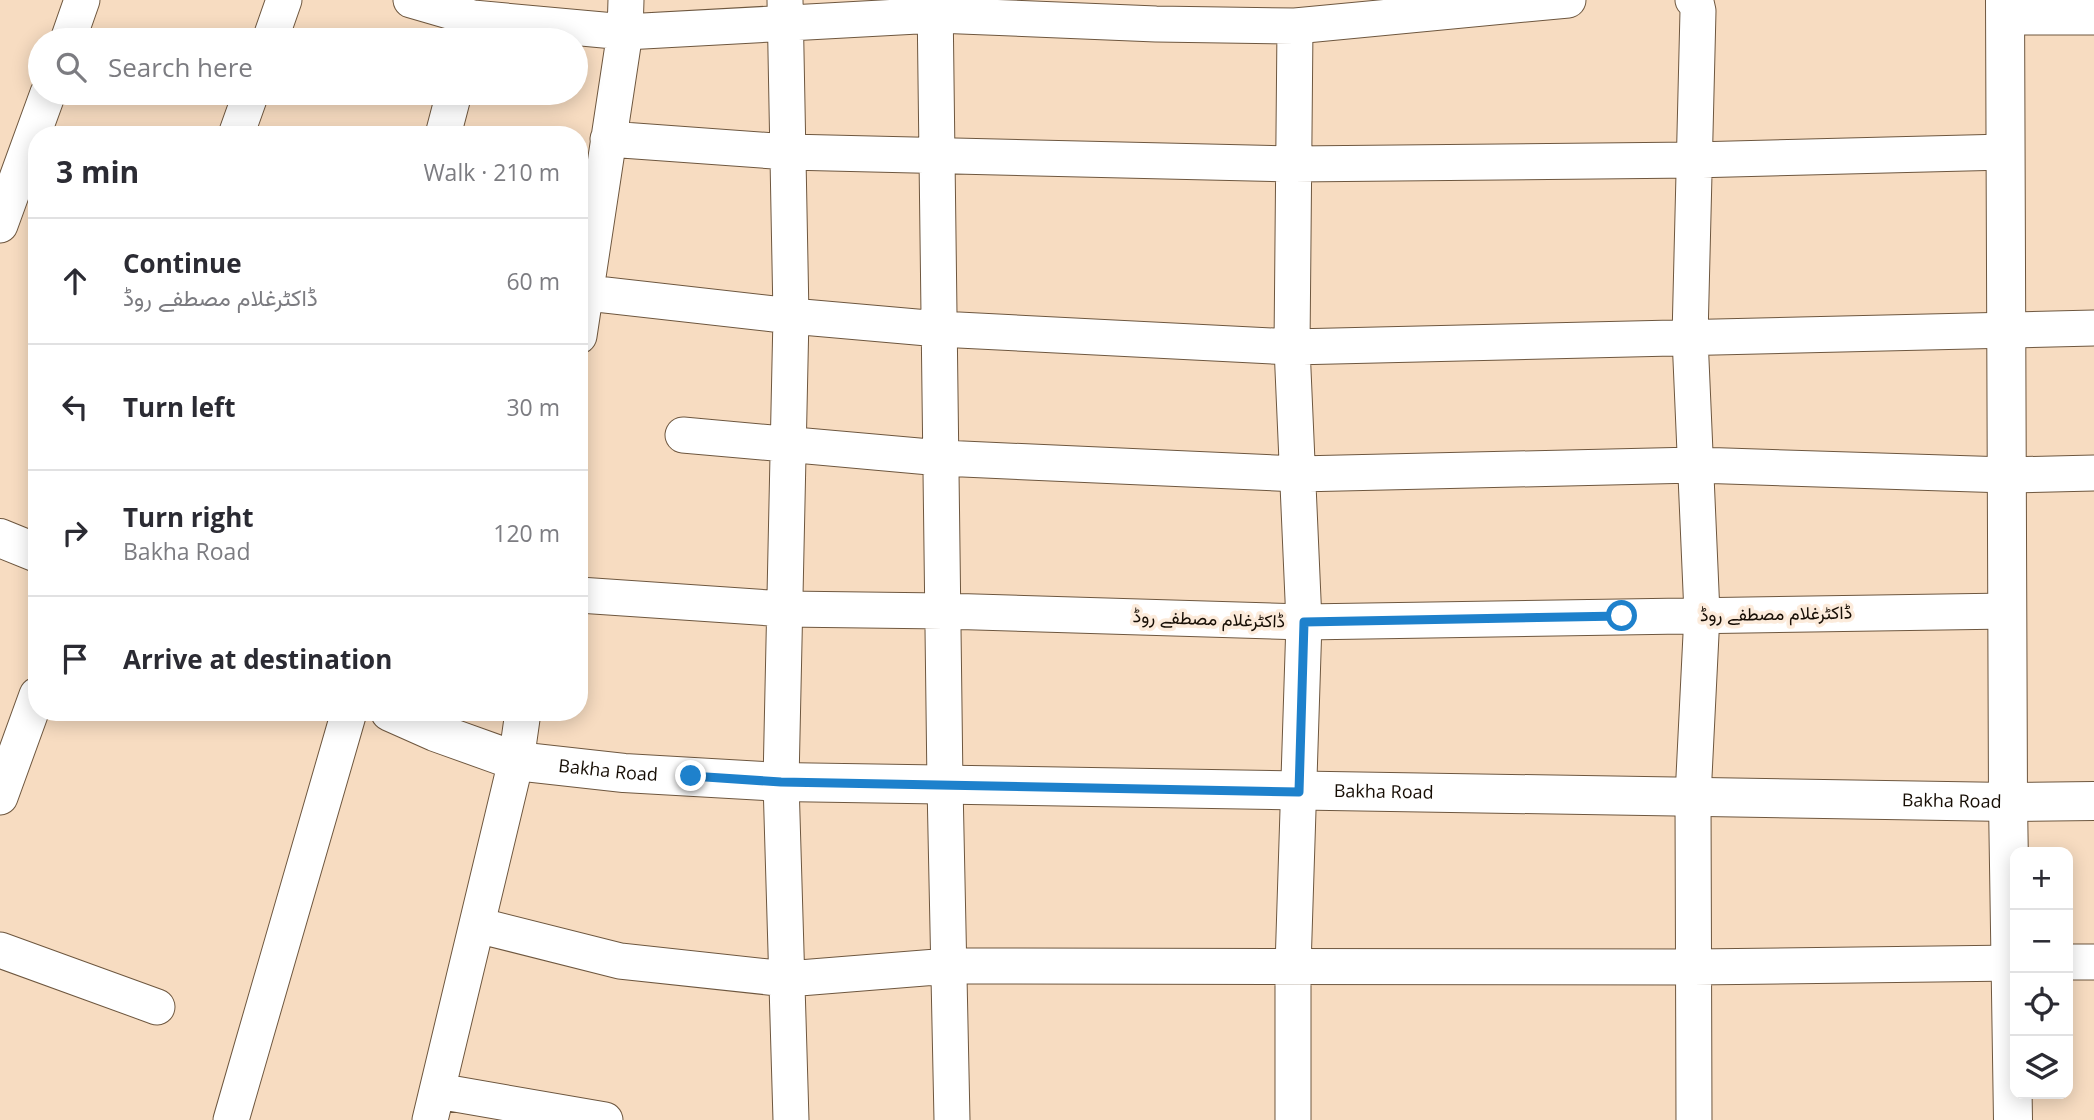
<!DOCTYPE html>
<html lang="en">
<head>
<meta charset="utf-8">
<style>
	:root { --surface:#fff; --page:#f7f7f7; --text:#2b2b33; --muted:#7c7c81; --line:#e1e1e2 }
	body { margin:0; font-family:"Open Sans",Vazirmatn,sans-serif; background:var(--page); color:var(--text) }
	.controls { position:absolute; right:21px; bottom:21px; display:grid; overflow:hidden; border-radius:14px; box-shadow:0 4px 18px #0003 }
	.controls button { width:63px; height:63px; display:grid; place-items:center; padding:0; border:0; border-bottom:2px solid var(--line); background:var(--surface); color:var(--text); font:35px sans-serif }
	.stop { position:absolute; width:21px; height:21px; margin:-16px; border:5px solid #1e81cc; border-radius:50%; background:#fff }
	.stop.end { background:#1e81cc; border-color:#fff; box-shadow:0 2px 7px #0008 }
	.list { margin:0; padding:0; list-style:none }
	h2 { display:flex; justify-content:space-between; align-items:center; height:91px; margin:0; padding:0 28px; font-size:30px }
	h2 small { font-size:23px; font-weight:400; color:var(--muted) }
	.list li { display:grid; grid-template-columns:46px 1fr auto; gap:21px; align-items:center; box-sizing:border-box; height:126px; padding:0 28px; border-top:2px solid var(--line) }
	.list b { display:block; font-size:26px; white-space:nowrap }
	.list p { margin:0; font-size:23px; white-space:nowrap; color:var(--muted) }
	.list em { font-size:23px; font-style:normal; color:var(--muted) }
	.icon { flex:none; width:38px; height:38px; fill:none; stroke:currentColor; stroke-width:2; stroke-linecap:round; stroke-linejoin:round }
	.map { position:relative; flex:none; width:2094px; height:1120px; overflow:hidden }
	.search { position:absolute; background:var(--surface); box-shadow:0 4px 18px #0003; left:28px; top:28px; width:560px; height:77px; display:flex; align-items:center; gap:18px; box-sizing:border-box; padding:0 24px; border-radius:38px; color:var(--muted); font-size:26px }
	.panel { position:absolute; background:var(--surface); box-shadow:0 4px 18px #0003; left:28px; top:126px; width:560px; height:595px; border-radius:28px }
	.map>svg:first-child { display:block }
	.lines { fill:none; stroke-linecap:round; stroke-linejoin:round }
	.minor-casing { stroke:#6e573f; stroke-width:37 }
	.tertiary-casing { stroke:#6e573f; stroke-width:40 }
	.minor { stroke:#fff; stroke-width:35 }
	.tertiary { stroke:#fff; stroke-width:38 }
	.route { stroke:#1e81cc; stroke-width:9 }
	.labels { text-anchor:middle; stroke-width:7; stroke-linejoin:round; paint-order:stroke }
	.street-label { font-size:18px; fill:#170e05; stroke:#fcebdb }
</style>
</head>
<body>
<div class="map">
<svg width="2094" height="1120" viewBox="0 0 2094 1120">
	<rect width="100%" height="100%" fill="#f7dcc1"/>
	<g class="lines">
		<defs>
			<path id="minor" d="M411 0 473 18 625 32 936 15 1156 24 1295 26 1568 0
				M785 0 791 316 781 782 791 1120
				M935 0 945 785 952 1120
				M1693 0 1696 2 1698 11 1690 337 1702 614 1693 797 1694 1120
				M2006 17H2094
				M68 40 82 0
				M270 40 284 0
				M236 135 251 93
				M443 135 454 93
				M608 139 788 152 1294 164 1693 160 2006 152
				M0 225 48 93
				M579 292 791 316 939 329 1292 347 2094 328
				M579 336 625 32 626 0
				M683 435 941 458 1298 474 1696 465 2007 475 2094 473
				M579 595 785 609 943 611 1304 622 2008 611
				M0 797 37 695
				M477 925 620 961 787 979 949 966 1694 967 2015 963
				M0 950 157 1007
				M2068 962H2094
				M438 1091 605 1120
				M231 1120 349 712
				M430 1120 516 761 523 712
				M1293 1120V967L1304 622 1292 347 1295 26"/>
			<g id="tertiary">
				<path d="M2005 0 2008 802 2013 1120"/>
				<path d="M0 538 37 553"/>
				<path id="s1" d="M390 712 435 732 516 761 624 773 781 782 2008 802 2094 801"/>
			</g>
		</defs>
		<use href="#minor" class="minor-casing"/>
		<use href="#tertiary" class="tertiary-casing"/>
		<use href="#minor" class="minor"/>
		<use href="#tertiary" class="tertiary"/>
	</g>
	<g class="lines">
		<path class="route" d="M691 776 781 782 1299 792 1304 622 1622 616"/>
	</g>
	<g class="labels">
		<g class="street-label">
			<text transform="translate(1776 614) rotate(-1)" y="6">ڈاکٹرغلام مصطفے روڈ</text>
			<text transform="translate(1209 619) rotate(2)" y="6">ڈاکٹرغلام مصطفے روڈ</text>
			<text dy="6" stroke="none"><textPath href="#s1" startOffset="228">Bakha Road</textPath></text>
			<text dy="6" stroke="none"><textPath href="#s1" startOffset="1004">Bakha Road</textPath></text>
			<text dy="6" stroke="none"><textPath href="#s1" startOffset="1572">Bakha Road</textPath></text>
		</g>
	</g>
</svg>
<div class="controls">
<button>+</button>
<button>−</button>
<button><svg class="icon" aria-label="locate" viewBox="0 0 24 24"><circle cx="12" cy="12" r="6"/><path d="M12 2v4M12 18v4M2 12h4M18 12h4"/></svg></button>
<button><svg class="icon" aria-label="layers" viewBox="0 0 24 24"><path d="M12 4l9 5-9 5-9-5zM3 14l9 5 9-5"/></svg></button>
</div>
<div class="stop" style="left:1622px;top:616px"></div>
<div class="stop end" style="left:691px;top:776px"></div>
<div class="search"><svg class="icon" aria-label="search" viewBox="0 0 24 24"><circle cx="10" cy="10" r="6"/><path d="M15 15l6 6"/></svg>Search here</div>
<section class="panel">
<h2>3 min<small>Walk · 210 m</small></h2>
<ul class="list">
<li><svg class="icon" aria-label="ahead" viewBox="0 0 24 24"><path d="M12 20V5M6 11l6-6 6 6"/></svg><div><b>Continue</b><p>ڈاکٹرغلام مصطفے روڈ</p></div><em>60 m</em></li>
<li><svg class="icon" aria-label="left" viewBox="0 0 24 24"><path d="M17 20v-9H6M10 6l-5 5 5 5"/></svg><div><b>Turn left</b></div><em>30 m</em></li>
<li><svg class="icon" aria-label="right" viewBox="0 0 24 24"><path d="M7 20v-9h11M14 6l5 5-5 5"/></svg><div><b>Turn right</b><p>Bakha Road</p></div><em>120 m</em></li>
<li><svg class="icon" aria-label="arrive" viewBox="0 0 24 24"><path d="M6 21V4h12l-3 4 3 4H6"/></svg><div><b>Arrive at destination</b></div></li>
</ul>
</section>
</div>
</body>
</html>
